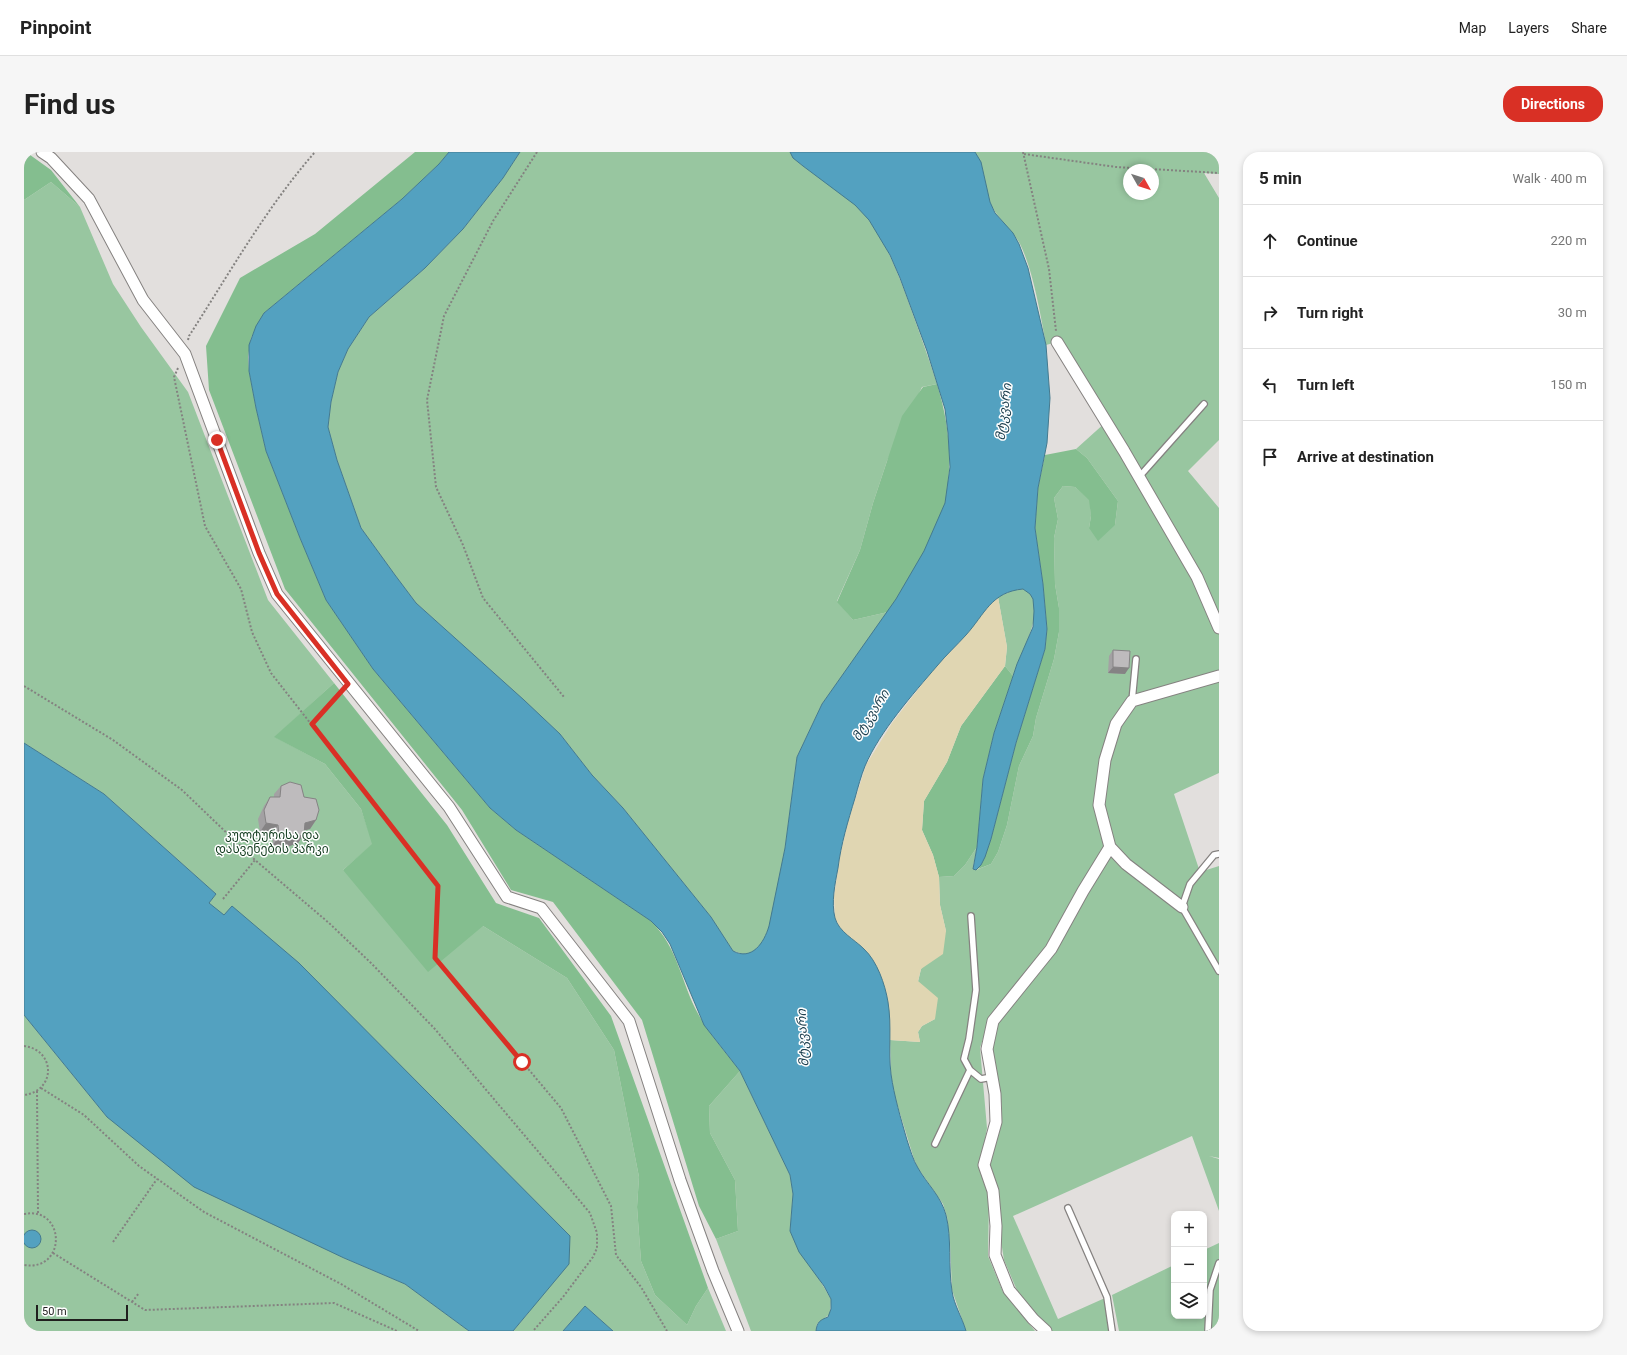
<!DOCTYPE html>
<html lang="en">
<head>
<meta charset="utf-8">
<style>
	:root { --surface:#fff; --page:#f6f6f6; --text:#222; --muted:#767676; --line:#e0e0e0; --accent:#d93025 }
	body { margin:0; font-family:Roboto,"Noto Sans Georgian",sans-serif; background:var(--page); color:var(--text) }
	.controls { position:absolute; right:12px; bottom:12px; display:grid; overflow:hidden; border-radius:8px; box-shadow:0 2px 6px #0003 }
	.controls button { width:36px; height:36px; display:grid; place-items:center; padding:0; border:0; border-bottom:1px solid var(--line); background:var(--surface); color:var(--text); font:20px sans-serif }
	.compass { position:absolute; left:1099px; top:12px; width:36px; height:36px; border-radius:50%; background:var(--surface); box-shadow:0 2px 6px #0003; rotate:129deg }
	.scale { position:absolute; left:12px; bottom:10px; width:92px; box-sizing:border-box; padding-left:4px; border:2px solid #201f1e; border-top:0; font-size:11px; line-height:14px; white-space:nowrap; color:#201f1e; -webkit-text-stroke:3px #fff; paint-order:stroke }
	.stop { position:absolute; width:12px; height:12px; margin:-9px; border:3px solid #d93025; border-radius:50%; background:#fff }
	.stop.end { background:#d93025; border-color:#fff; box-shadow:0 1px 4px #0008 }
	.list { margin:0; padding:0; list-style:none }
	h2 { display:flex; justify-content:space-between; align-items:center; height:52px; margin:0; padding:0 16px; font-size:17px }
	h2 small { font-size:13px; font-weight:400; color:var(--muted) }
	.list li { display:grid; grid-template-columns:26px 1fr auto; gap:12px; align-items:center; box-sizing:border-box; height:72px; padding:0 16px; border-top:1px solid var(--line) }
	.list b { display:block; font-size:15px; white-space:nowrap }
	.list em { font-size:13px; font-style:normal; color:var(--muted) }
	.icon { flex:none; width:22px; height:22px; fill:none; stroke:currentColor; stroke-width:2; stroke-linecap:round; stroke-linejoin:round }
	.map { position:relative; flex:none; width:1195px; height:1179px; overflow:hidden; border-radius:16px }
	header { display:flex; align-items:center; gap:24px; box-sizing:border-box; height:56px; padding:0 20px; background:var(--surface); border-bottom:1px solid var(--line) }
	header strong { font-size:19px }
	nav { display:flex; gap:22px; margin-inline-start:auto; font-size:14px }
	.intro { display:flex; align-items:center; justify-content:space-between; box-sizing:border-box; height:96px; padding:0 24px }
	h1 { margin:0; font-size:28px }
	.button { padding:10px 18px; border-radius:16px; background:var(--accent); color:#fff; font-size:14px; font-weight:700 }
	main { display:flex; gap:24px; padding:0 24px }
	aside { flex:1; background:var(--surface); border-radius:16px; box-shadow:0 2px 6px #0003 }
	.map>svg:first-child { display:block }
	.green { fill:#98c6a0; fill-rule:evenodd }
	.forest { fill:#84be8f }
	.sand { fill:#e0d6b2 }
	.water { fill:#53a1c0; stroke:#447a8f }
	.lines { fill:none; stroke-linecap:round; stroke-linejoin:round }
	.lane-casing { stroke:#858280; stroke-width:8 }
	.street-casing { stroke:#858280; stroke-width:13 }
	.path { stroke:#848280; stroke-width:2; stroke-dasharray:2 2; stroke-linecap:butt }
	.lane { stroke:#fff; stroke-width:5.5 }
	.street { stroke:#fff; stroke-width:11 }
	.wall { fill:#a3a1a3 }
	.shaded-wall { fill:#858384 }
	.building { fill:#bebbbd; stroke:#858384 }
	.route { stroke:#d93025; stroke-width:5 }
	.labels { text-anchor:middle; stroke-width:3; stroke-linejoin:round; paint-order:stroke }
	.park-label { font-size:12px; fill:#113b1d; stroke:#fff }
	.water-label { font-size:13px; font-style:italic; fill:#1e4150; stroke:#fff }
</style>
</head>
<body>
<header>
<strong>Pinpoint</strong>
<nav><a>Map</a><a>Layers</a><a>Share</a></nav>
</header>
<div class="intro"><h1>Find us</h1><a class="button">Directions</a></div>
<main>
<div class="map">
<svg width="1195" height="1179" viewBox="0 0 1195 1179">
	<rect width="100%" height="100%" fill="#e2dfdd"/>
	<path class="green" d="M496 0H766C773 12 787 19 798 27 810 35 822 44 832 53 860 81 874 121 887 157 896 182 905 207 913 232L898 235 863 309 849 351 836 398 813 449 829 468 864 460 798 552 773 605 761 696 749 763 742 786 730 800 719 802 709 799 687 765 599 656 568 623 536 582 392 451 371 423 337 376 313 308 304 275 307 250 314 220 324 197 345 165 401 116 439 77 479 26Z
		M951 0H1195V22L1180 21 1195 46V288L1164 319 1195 356V621L1150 642 1176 720 1195 714V1006L1185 1004 1195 1007V1059L1168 984 989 1064 1034 1167 1081 1146 1085 1179H1025L995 1143 980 1108 964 1007 974 974 978 955 968 900 965 868 956 896 963 976 957 1011 965 1048 964 1104 979 1140 1011 1179H942L928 1138 926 1091 923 1065 919 1052 894 1016 890 1007 870 942 867 921 866 888 896 890 894 880 898 874 911 867 899 835 894 830 897 817 922 779 916 753 915 725 930 724 941 713 953 695 949 715 952 718 967 712 974 700 983 673 995 614 1009 584 1012 566 1030 507 1035 480V456L1031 432 1030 386 1034 367 1030 346 1039 334 1051 335 1066 348 1067 364 1065 376 1091 373 1094 349 1063 306 1052 297 1082 270 1033 190 1022 193C1017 164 1009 118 996 92 988 77 972 66 966 50 960 34 960 13 951 0ZM1105 18H1129V42H1105Z
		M27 30 56 55 89 132 117 175 164 240 244 448 310 531 251 585 301 612 337 657 349 692 319 718 459 774 543 826 590 898 615 1025 613 1055 617 1109 631 1143 663 1173 672 1154 684 1136 702 1179H589L561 1154 539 1179H489L506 1159 208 754 200 764 185 751 192 742 80 642 0 591V48Z
		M999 437C1002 438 1005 440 1007 443 1021 461 995 504 989 524L981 514 983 495 974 445 990 438Z
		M0 863 83 965 320 1106 381 1132 445 1179H0Z
		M716 919 766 1023 769 1042 766 1079 807 1147 806 1162 793 1172 792 1179H727L692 1087 714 1079 711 1028 686 981 685 954Z
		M1195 1091V1179H1095L1088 1143 1150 1113V1164H1180V1098Z"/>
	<path class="forest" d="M0 0H2L27 18 56 55 27 30 0 48Z
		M391 0H425L415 12 378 47 240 161 227 186 224 205 225 219 232 256 242 299 276 386 302 448 349 517 466 656 492 678 627 769C653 795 656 825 671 856 683 880 700 898 716 919L685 954 686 981 711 1028 714 1079 692 1087 675 1054 618 868 529 750 487 738 438 658 261 437 185 238 182 194 216 126 291 82Z
		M913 232C923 265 928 297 924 331 923 338 923 346 921 352 908 390 886 427 864 460L829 468 813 450 836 398 849 351 878 264 899 235Z
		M1052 297 1063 306 1094 349 1091 373 1074 389 1065 376 1067 364 1065 348 1051 335 1039 334 1030 346 1034 367 1030 386 1031 432 1035 456V480L1030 507 1012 566 1009 584 995 614 983 673 974 700 967 712 954 717 957 713 967 687 992 591 1021 497 1023 477 1019 432 1011 376 1014 336 1021 303Z
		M981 514 989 524 970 581 959 627 953 695 941 713 930 724 915 725 909 703 898 678 900 649 923 610 937 574Z
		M310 531 423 673 472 751 515 766 587 864 684 1136 672 1154 663 1173 631 1143 617 1109 613 1055 615 1025 590 898 543 826 459 774 404 820 319 718 348 692 337 657 301 612 250 585Z"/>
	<path class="sand" d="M974 445 983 495 981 514 937 574 923 610 900 649 898 678 909 703 915 725 916 753 922 779 919 802 897 817 894 829 914 846 911 867 898 874 894 880 896 890 866 888 864 848 853 817 847 805 818 779 811 767 810 744 816 704 824 670 842 613 868 571 909 518 942 483 965 452Z"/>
	<path class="water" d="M425 0H496L479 26 439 77 401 116 345 165 324 197 314 220 307 250 304 275 313 308 337 376 371 423 392 451 500 548 536 582 568 623 599 656 687 765 709 799C728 809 740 791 745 774L761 696 773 605 798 552 872 447 900 399 921 351 926 315 924 281 921 257 903 199 876 126 866 103 845 68 831 53 779 14 769 6 766 0H951L957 10 966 50 971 61 989 81 995 92 1004 116 1022 193 1026 246 1023 291 1014 336 1011 376 1019 432 1023 477 1021 497 992 591 967 687 961 705 957 713 952 718 949 717 953 695 959 627 970 581 993 512 1009 475 1010 459 1009 447 1006 442 999 437C967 440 961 462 942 483 933 493 922 503 913 514 889 542 856 579 841 614 837 624 834 635 831 646 824 669 817 692 814 716 811 732 807 750 811 766 815 780 830 787 840 797 853 809 861 832 864 850 868 874 864 898 867 922 870 944 877 967 883 988 886 997 889 1008 894 1016 903 1032 917 1044 922 1063 928 1087 924 1114 928 1139 930 1153 938 1165 942 1179H792C793 1170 796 1168 804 1165L807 1157V1147L800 1134 775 1100 766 1079 769 1042 766 1023 716 919 680 873 646 792 638 780 627 769 492 678 466 656 349 517 302 448 276 386 242 299 232 256 225 219V193L232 174 240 161 378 47 415 12Z
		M0 591 80 642 192 742 185 751 200 763 208 754 275 811 546 1084 545 1112 489 1179H445L381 1132 320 1106 170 1035 83 965 0 863Z
		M-1 1087a9 9 0 1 1 18 0a9 9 0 1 1-18 0Z
		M561 1154 589 1179H539Z"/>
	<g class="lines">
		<defs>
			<path id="lane" d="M1115 325 1180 252
				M1108 549 1112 507
				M1195 702 1190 703 1166 732 1158 755 1195 819
				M947 764 952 838 945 887 940 907 946 918 957 927 968 925
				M911 992 946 918
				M1044 1056 1083 1145 1088 1179
				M1184 1179 1186 1138 1195 1111"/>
			<path id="street" d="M18 0 27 6 65 47 119 148 161 202 235 401 253 442 425 655 483 745 517 756 605 869 656 1028 689 1119 714 1179
				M1033 190 1100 299 1173 425 1195 476
				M1158 755 1102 712 1086 695 1075 653 1081 608 1092 572 1108 549 1195 524
				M1022 1179 1009 1167 985 1138 971 1103 972 1074 969 1039 960 1013 972 970 971 942 963 897 969 869 1027 797 1059 739 1086 695"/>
		</defs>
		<use href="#lane" class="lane-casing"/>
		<use href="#street" class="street-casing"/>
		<path class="path" d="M513 0 469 69 420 164 403 248 412 335 439 393 459 446 540 545
			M999 0 1025 117 1032 179
			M1000 2 1092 15 1195 21
			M164 188 165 184C205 122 242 56 291 0
			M154 216 150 225 181 374 217 437 228 480 247 521 414 734 411 806 537 956 587 1054 592 1103 617 1135 643 1179
			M0 534 89 588 158 638 231 708 305 771 347 811 410 876 566 1061 573 1081V1096L569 1105 539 1145 509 1179
			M288 572 317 540
			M199 747 231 708
			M0 894C32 898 32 939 0 943
			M17 936 60 963 115 1014 180 1060 317 1132 395 1179
			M13 939 14 1062
			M0 1062C42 1054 43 1120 0 1113
			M89 1090 133 1027
			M29 1101 121 1158 310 1151 373 1179
			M108 1150 115 1141"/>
		<use href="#lane" class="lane"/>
		<use href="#street" class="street"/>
	</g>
	<path class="wall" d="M1089 498 1101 522 1084 521 1085 504Z
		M257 634 280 645 292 668 286 677 280 678V682L274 691 263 695 249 693 248 682 236 680 234 667 240 654 246 645H250V642Z"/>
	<path class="shaded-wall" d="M1089 515 1105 516 1101 522 1084 521Z
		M292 668 286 677 275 680 281 671Z
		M242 671 254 673 248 682 236 680Z
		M280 682 274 691 263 695 249 693 255 684Z"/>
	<path class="building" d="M1089 498 1106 499 1105 516 1089 515Z
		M266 630 277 633 280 645 292 647 295 658 292 668 281 671 280 682 269 687 255 684 254 673 242 671 240 658 246 645H256L257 634Z"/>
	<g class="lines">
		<path class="route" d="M193 288 235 401 253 442 324 532 288 572 414 734 411 806 498 910"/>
	</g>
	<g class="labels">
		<g class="park-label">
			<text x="248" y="687">კულტურისა და<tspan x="248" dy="14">დასვენების პარკი</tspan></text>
		</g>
		<g class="water-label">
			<text transform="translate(979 260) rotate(-83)" y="5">მტკვარი</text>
			<text transform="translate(846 563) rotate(-58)" y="5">მტკვარი</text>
			<text transform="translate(778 886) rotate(-93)" y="5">მტკვარი</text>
		</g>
	</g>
</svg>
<div class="controls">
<button>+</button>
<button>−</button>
<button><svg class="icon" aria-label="layers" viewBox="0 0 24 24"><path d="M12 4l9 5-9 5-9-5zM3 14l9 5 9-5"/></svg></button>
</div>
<svg class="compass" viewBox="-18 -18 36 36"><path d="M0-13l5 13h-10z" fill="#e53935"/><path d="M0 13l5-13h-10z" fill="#767676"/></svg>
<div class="scale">50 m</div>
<div class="stop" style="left:498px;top:910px"></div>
<div class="stop end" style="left:193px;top:288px"></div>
</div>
<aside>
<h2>5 min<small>Walk · 400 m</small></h2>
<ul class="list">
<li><svg class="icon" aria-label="ahead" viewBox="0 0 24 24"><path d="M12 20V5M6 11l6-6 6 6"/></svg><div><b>Continue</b></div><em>220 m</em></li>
<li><svg class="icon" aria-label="right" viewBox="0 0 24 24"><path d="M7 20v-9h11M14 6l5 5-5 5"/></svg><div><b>Turn right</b></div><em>30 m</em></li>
<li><svg class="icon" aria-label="left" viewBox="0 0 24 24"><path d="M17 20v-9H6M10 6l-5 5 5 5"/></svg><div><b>Turn left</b></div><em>150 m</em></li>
<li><svg class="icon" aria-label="arrive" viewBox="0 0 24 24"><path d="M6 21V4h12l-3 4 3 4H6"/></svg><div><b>Arrive at destination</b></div></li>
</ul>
</aside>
</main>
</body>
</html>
